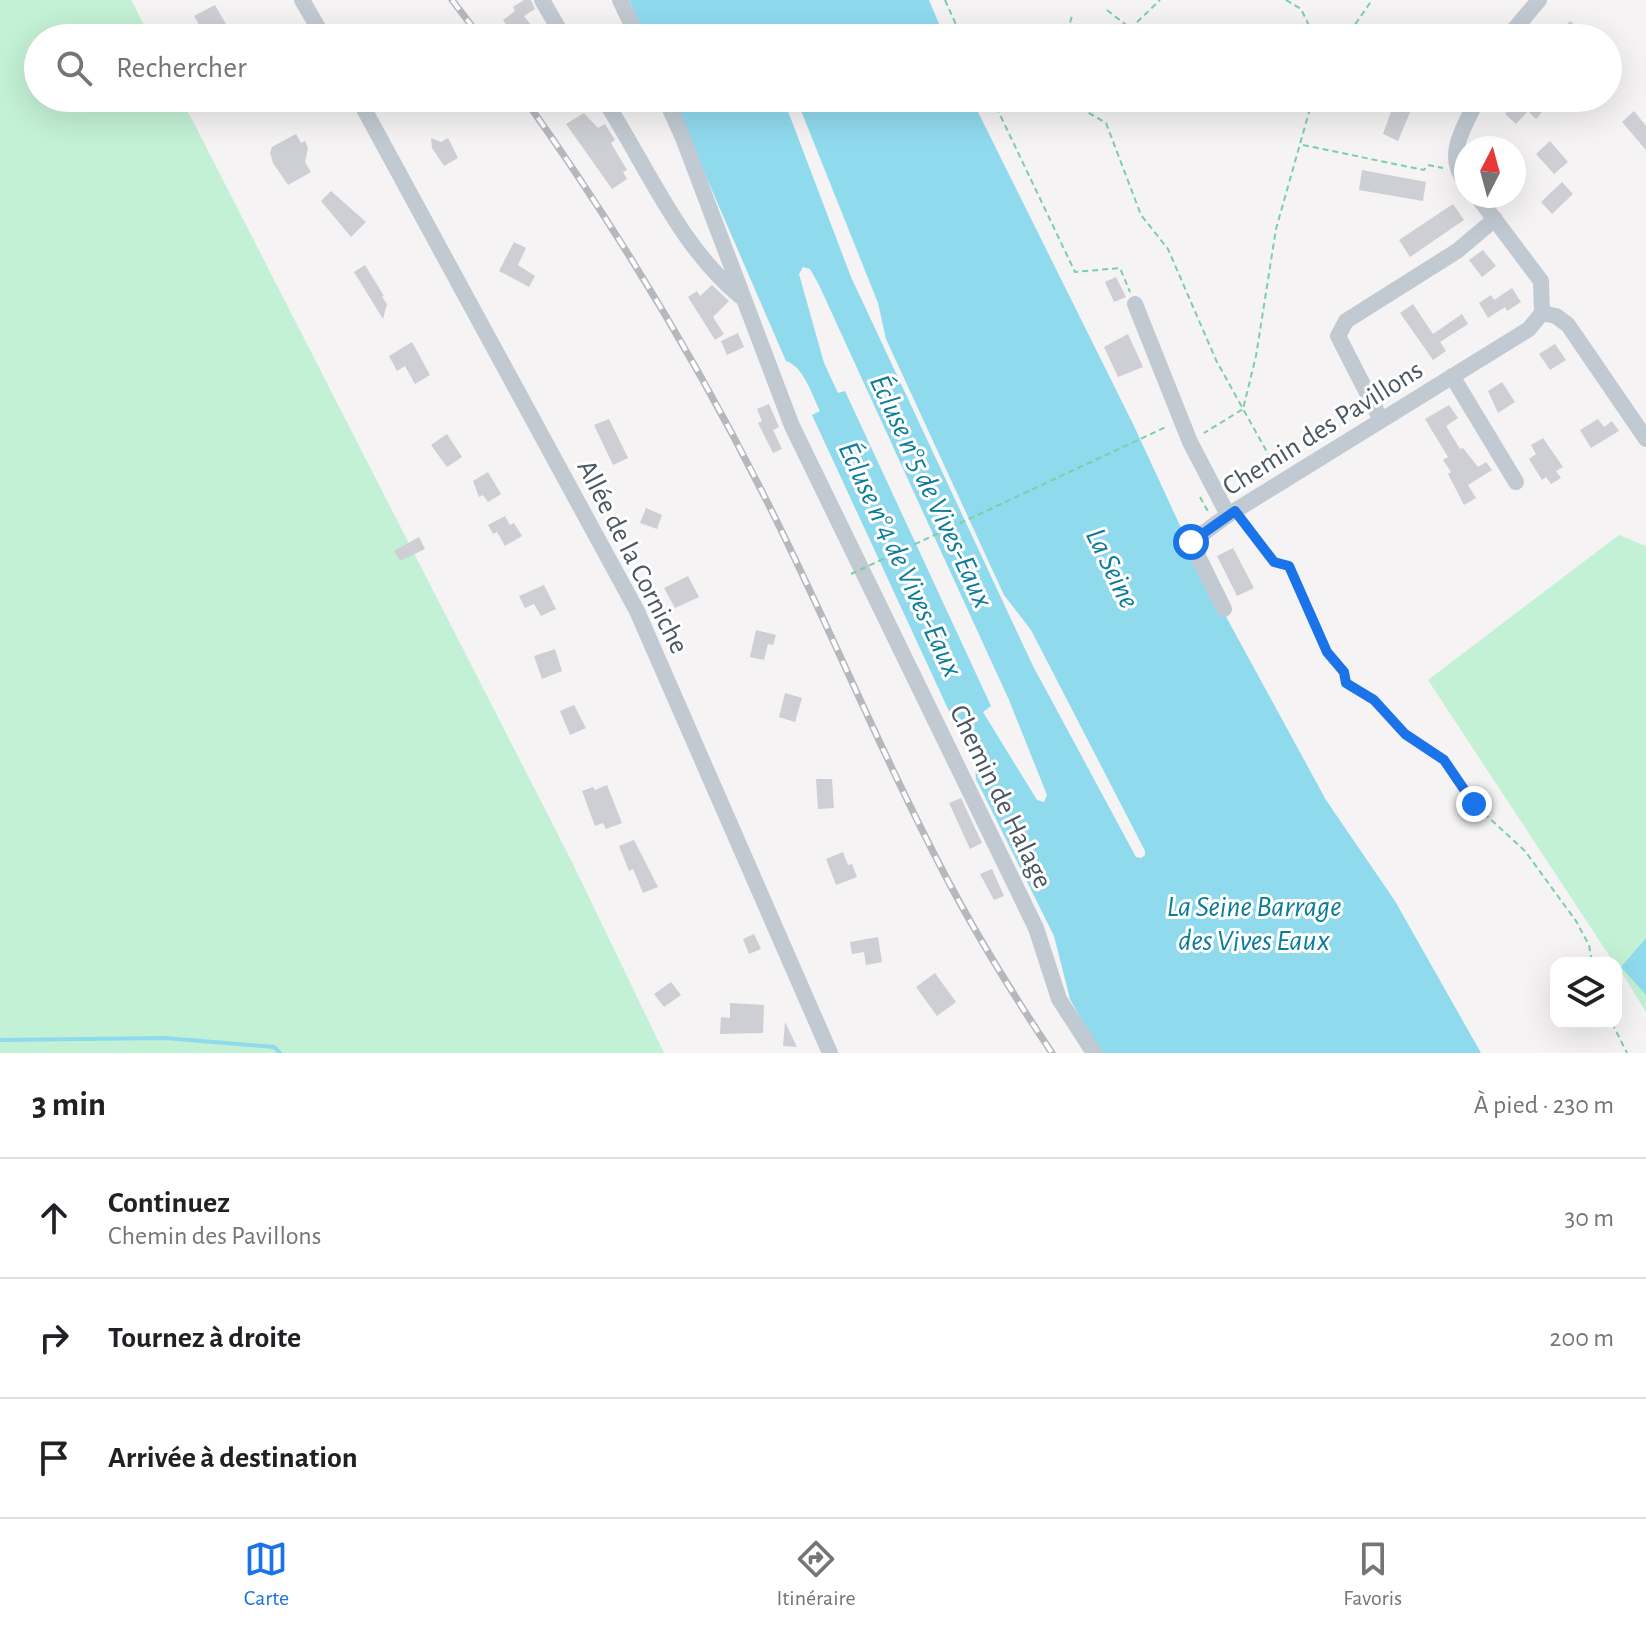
<!DOCTYPE html>
<html lang="fr">
<head>
<meta charset="utf-8">
<style>
	:root { --surface:#fff; --page:#f6f6f6; --text:#202124; --muted:#757577; --line:#e0e0e0; --accent:#1a73e8 }
	body { margin:0; font-family:"Alegreya Sans",sans-serif; background:var(--page); color:var(--text) }
	.controls { position:absolute; right:24px; bottom:24px; display:grid; overflow:hidden; border-radius:16px; box-shadow:0 8px 32px #0002 }
	.controls button { width:72px; height:72px; display:grid; place-items:center; padding:0; border:0; border-bottom:2px solid var(--line); background:var(--surface); color:var(--text); font:40px sans-serif }
	.compass { position:absolute; left:1454px; top:136px; width:72px; height:72px; border-radius:50%; background:var(--surface); box-shadow:0 8px 32px #0002; rotate:6deg }
	.stop { position:absolute; width:24px; height:24px; margin:-18px; border:6px solid #1a73e8; border-radius:50%; background:#fff }
	.stop.end { background:#1a73e8; border-color:#fff; box-shadow:0 2px 8px #0008 }
	.list { margin:0; padding:0; list-style:none }
	h2 { display:flex; justify-content:space-between; align-items:center; height:104px; margin:0; padding:0 32px; font-size:34px }
	h2 small { font-size:26px; font-weight:400; color:var(--muted) }
	.list li { display:grid; grid-template-columns:52px 1fr auto; gap:24px; align-items:center; box-sizing:border-box; height:120px; padding:0 32px; border-top:2px solid var(--line) }
	.list b { display:block; font-size:30px; white-space:nowrap }
	.list p { margin:0; font-size:26px; white-space:nowrap; color:var(--muted) }
	.list em { font-size:26px; font-style:normal; color:var(--muted) }
	.icon { flex:none; width:44px; height:44px; fill:none; stroke:currentColor; stroke-width:2; stroke-linecap:round; stroke-linejoin:round }
	.map { position:relative; flex:none; width:1646px; height:1053px; overflow:hidden }
	.search { position:absolute; background:var(--surface); box-shadow:0 8px 32px #0002; left:24px; right:24px; top:24px; height:88px; display:flex; align-items:center; gap:20px; box-sizing:border-box; padding:0 28px; border-radius:44px; color:var(--muted); font-size:30px }
	.sheet { height:464px; background:var(--surface) }
	nav { display:flex; justify-content:space-around; align-items:center; box-sizing:border-box; height:112px; border-top:2px solid var(--line); background:var(--surface); font-size:22px; color:var(--muted) }
	nav a { display:grid; justify-items:center; gap:4px }
	nav .on { color:var(--accent) }
	.map>svg:first-child { display:block }
	.green { fill:#c3f1d5 }
	.water { fill:#90daee; fill-rule:evenodd }
	.lines { fill:none; stroke-linecap:round; stroke-linejoin:round }
	.stream { stroke:#90daee; stroke-width:4 }
	.building { fill:#cdcfd5 }
	.path { stroke:#7ad0a6; stroke-width:2; stroke-dasharray:6 4; stroke-linecap:butt }
	.street { stroke:#c1cad2; stroke-width:16 }
	.rail-casing { stroke:#b5b8bd; stroke-width:7 }
	.rail { stroke:#fff; stroke-width:4; stroke-dasharray:12; stroke-linecap:butt }
	.path-bridge { stroke:#7ad0a6; stroke-width:2; stroke-dasharray:6 4; stroke-linecap:butt }
	.route { stroke:#1a73e8; stroke-width:10 }
	.labels { text-anchor:middle; stroke-width:6; stroke-linejoin:round; paint-order:stroke }
	.street-label { font-size:28px; fill:#4a5661; stroke:#fff }
	.water-label { font-size:30px; font-style:italic; fill:#0c7c9b; stroke:#fff }
</style>
</head>
<body>
<div class="map">
<svg width="1646" height="1053" viewBox="0 0 1646 1053">
	<rect width="100%" height="100%" fill="#f5f3f3"/>
	<path class="green" d="M0 0H131L151 38H38V98H181L571 860 664 1053H0Z
		M1619 535 1646 546V1012L1616 963H1614L1428 680Z"/>
	<path class="water" d="M629 0H929L945 38H646Z
		M672 98H783L851 277 1033 666 1136 857 1141 858 1145 855V851L1031 630 1004 595 886 339 878 303 796 98H971L1134 426 1200 569 1326 800 1395 901 1481 1053H1102L1094 1043 1070 999 1054 936 976 779 974 745 962 720 955 724 812 415 820 411C812 395 804 367 786 361ZM803 267 810 269 819 285 1009 700 1047 795 1044 802 1037 800 983 712 991 706 845 391 838 393 824 363 799 274Z
		M1646 938V995L1621 967Z"/>
	<g class="lines">
		<path class="stream" d="M0 1040 165 1038 274 1047 280 1053"/>
	</g>
	<path class="building" d="M524 0H531L535 9 524 16 534 29 515 38 503 20 515 11 513 7Z
		M215 5 234 38H212L205 26 201 28 194 16Z
		M1570 21 1578 28 1570 37 1562 30Z
		M258 98H293L266 112Z
		M1396 98H1416L1398 141 1383 134Z
		M1519 98H1537L1547 106 1536 119 1528 111 1516 124 1505 114Z
		M1634 111 1646 126V150L1622 122Z
		M584 113 598 128 605 124 615 140 611 143 627 170 623 172 627 179 612 189 566 124Z
		M296 134 301 143 305 141 308 148 305 162 311 172 288 185 273 163 270 153 272 147Z
		M431 138 441 142 448 138 458 158 444 166 432 148Z
		M1550 141 1568 162 1554 174 1536 154Z
		M1362 170 1426 182 1423 201 1359 190Z
		M1562 182 1573 194 1552 214 1541 202Z
		M331 191 366 222 351 237 321 201Z
		M1453 204 1464 220 1410 257 1399 240Z
		M514 242 526 248 518 265 535 276 529 287 499 271Z
		M1483 250 1496 266 1482 277 1469 260Z
		M365 265 384 296 382 297 387 304 383 319 354 272Z
		M1116 277 1126 297 1114 302 1105 282Z
		M712 285 729 301 713 317 724 334 715 340 688 297 697 291 700 296Z
		M1512 288 1521 302 1507 311 1505 307 1488 318 1479 303 1491 295 1494 300Z
		M1413 304 1433 334 1462 314 1468 324 1440 342 1446 351 1433 360 1400 313Z
		M738 333 744 347 727 355 721 341Z
		M1128 334 1143 367 1118 377 1104 347Z
		M412 342 430 375 415 384 405 366 397 371 389 356Z
		M1555 344 1566 360 1550 370 1539 354Z
		M1502 382 1515 402 1498 413 1488 391Z
		M769 404 779 427 773 430 782 449 773 453 758 423 762 421 757 409Z
		M1449 405 1458 418 1446 426 1460 449 1463 448 1478 467 1486 462 1492 470 1468 485 1476 498 1464 505 1448 474 1451 472 1443 460 1448 457 1425 419Z
		M609 419 628 458 613 465 594 425Z
		M1598 419 1604 427 1612 421 1619 431 1591 448 1580 430Z
		M447 434 462 457 447 467 431 445Z
		M1543 438 1563 467 1556 471 1561 478 1551 484 1546 477 1542 480 1529 459 1536 454 1531 445Z
		M488 472 501 494 488 502 483 495 479 497 473 481Z
		M646 508 662 515 657 529 640 523Z
		M505 516 510 525 514 523 522 536 505 546 497 532 493 534 488 525Z
		M419 537 425 549 400 561 394 551Z
		M1233 548 1254 588 1237 596 1217 556Z
		M688 576 699 597 675 608 664 588Z
		M544 585 556 609 541 616 534 604 525 608 519 596Z
		M756 630 776 635 773 645 768 644 764 660 750 657Z
		M555 649 562 671 542 679 534 656Z
		M785 693 802 698 795 722 779 717Z
		M574 705 586 728 570 735 560 711Z
		M816 779H832L834 808 818 809Z
		M607 785 622 823 606 829 603 823 595 826 582 791 593 787 595 790Z
		M961 798 982 843 970 849 949 803Z
		M634 840 658 887 643 893 633 869 629 871 619 846Z
		M843 852 848 865 852 864 857 877 836 885 826 859Z
		M992 869 1004 896 994 900 980 874Z
		M754 934 761 949 749 954 743 939Z
		M878 937 882 962 866 965 864 952 852 954 850 942Z
		M935 973 956 1002 937 1016 916 987Z
		M671 982 681 995 664 1007 654 994Z
		M730 1003 764 1005 763 1033 720 1034 721 1017 730 1018Z
		M785 1022 797 1047 783 1046Z"/>
	<g class="lines">
		<path class="path" d="M945 0 962 38
			M1286 0 1301 9 1315 38
			M1107 10 1130 28
			M1059 38 1067 32 1073 13
			M1125 38 1131 28 1160 0
			M1341 38 1354 26 1372 0
			M992 98 1075 272 1120 268 1130 292
			M1042 98 1048 103 1082 109 1106 123 1141 215 1168 249 1216 360 1243 409 1204 433
			M1049 103 1059 98
			M1303 145 1424 170 1428 165 1443 168
			M1276 468 1243 409 1256 356 1276 229 1313 98
			M1200 497 1207 510 1209 509
			M1243 522 1274 562 1289 566 1327 652 1344 672 1346 683 1374 700 1405 734 1444 760 1474 804 1525 851 1576 921 1589 945 1592 963
			M1612 1023 1627 1053"/>
		<path class="street" d="M302 0 324 38
			M542 0 564 38
			M620 0 638 38
			M1507 38 1539 0
			M358 98 637 611 830 1053
			M603 98C646 164 678 245 740 296
			M665 98 683 138 792 426 1036 928 1059 999 1094 1053
			M1466 183C1443 154 1465 127 1478 98
			M1477 196 1541 281 1542 313
			M1135 304 1190 442 1228 515
			M1542 313 1556 316 1568 325 1646 439
			M1452 376 1516 482
			M1381 420 1338 336 1346 321 1457 251 1495 219
			M1224 609 1191 542 1228 515 1529 329 1542 313"/>
		<defs>
			<path id="rail" d="M452 0 481 38
				M524 98C622 236 709 381 783 534 838 647 887 765 946 877 978 938 1014 996 1052 1053"/>
		</defs>
		<use href="#rail" class="rail-casing"/>
		<use href="#rail" class="rail"/>
		<path class="path-bridge" d="M851 574 1168 426"/>
	</g>
	<g class="lines">
		<path class="route" d="M1191 542 1235 511 1274 562 1289 566 1327 652 1344 672 1346 683 1374 700 1405 734 1444 760 1474 804"/>
	</g>
	<g class="labels">
		<g class="street-label">
			<text transform="translate(1322 427) rotate(-32)" y="10">Chemin des Pavillons</text>
			<text transform="translate(634 556) rotate(63)" y="10">Allée de la Corniche</text>
			<text transform="translate(1002 796) rotate(64)" y="10">Chemin de Halage</text>
		</g>
		<g class="water-label">
			<text transform="translate(932 491) rotate(65)" y="10">Écluse n°5 de Vives-Eaux</text>
			<text transform="translate(901 559) rotate(65)" y="10">Écluse n°4 de Vives-Eaux</text>
			<text transform="translate(1113 568) rotate(64)" y="10">La Seine</text>
			<text x="1254" y="916">La Seine Barrage<tspan x="1254" dy="34">des Vives Eaux</tspan></text>
		</g>
	</g>
</svg>
<div class="controls">
<button><svg class="icon" aria-label="layers" viewBox="0 0 24 24"><path d="M12 4l9 5-9 5-9-5zM3 14l9 5 9-5"/></svg></button>
</div>
<svg class="compass" viewBox="-18 -18 36 36"><path d="M0-13l5 13h-10z" fill="#e53935"/><path d="M0 13l5-13h-10z" fill="#757577"/></svg>
<div class="stop" style="left:1191px;top:542px"></div>
<div class="stop end" style="left:1474px;top:804px"></div>
<div class="search"><svg class="icon" aria-label="search" viewBox="0 0 24 24"><circle cx="10" cy="10" r="6"/><path d="M15 15l6 6"/></svg>Rechercher</div>
</div>
<section class="sheet">
<h2>3 min<small>À pied · 230 m</small></h2>
<ul class="list">
<li><svg class="icon" aria-label="ahead" viewBox="0 0 24 24"><path d="M12 20V5M6 11l6-6 6 6"/></svg><div><b>Continuez</b><p>Chemin des Pavillons</p></div><em>30 m</em></li>
<li><svg class="icon" aria-label="right" viewBox="0 0 24 24"><path d="M7 20v-9h11M14 6l5 5-5 5"/></svg><div><b>Tournez à droite</b></div><em>200 m</em></li>
<li><svg class="icon" aria-label="arrive" viewBox="0 0 24 24"><path d="M6 21V4h12l-3 4 3 4H6"/></svg><div><b>Arrivée à destination</b></div></li>
</ul>
</section>
<nav>
<a class="on"><svg class="icon" aria-label="map" viewBox="0 0 24 24"><path d="M3 6l6-2 6 2 6-2v14l-6 2-6-2-6 2zM9 4v14M15 6v14"/></svg>Carte</a>
<a><svg class="icon" aria-label="directions" viewBox="0 0 24 24"><path d="M12 3l9 9-9 9-9-9zM9 14v-3h6M13 9l2 2-2 2"/></svg>Itinéraire</a>
<a><svg class="icon" aria-label="saved" viewBox="0 0 24 24"><path d="M7 4h10v16l-5-4-5 4z"/></svg>Favoris</a>
</nav>
</body>
</html>
